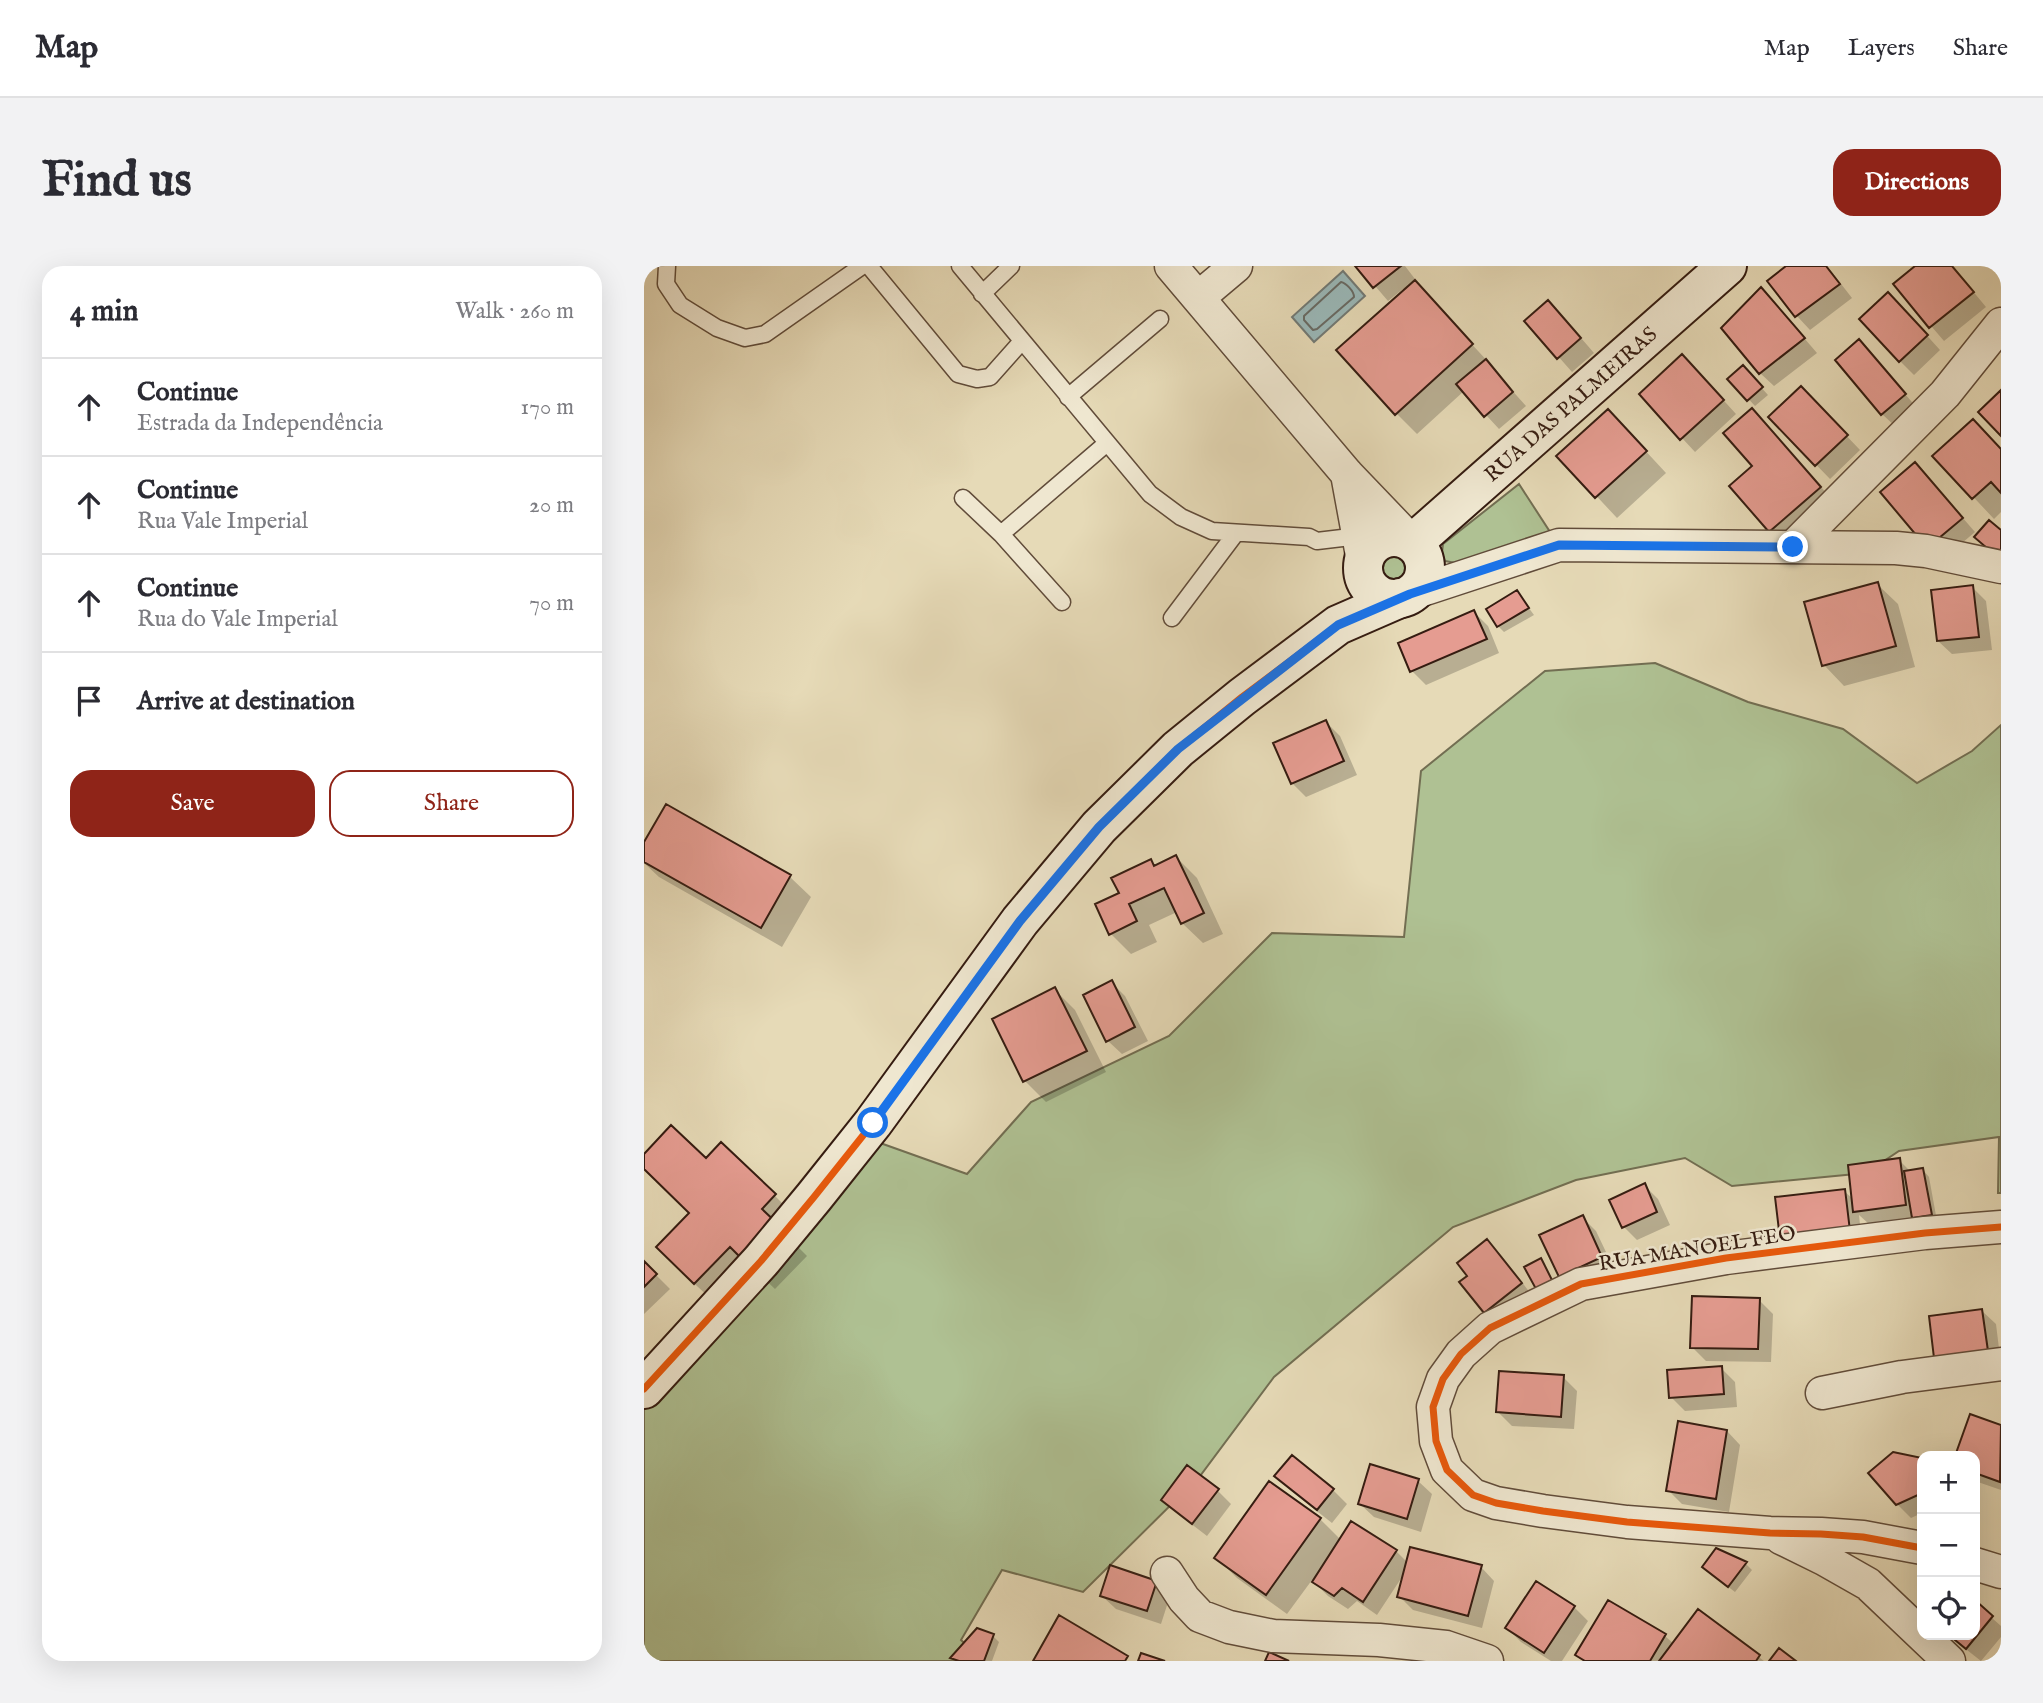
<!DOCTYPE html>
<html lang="en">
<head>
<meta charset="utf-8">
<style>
	:root { --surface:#fff; --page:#f2f2f3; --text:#2b2b33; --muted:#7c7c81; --line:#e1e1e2; --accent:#8f2418 }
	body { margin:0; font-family:"IM FELL English",serif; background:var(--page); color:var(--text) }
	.controls { position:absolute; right:21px; bottom:21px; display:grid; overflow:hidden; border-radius:14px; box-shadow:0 7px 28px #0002 }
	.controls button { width:63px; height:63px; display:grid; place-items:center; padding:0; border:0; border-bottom:2px solid var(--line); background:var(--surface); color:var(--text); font:35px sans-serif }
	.stop { position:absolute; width:21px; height:21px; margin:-16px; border:5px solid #1a73e8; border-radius:50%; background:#fff }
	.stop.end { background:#1a73e8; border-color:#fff; box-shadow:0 2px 7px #0008 }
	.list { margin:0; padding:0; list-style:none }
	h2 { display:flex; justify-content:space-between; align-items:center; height:91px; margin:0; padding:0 28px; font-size:30px }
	h2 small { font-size:23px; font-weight:400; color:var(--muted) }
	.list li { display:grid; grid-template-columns:46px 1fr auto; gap:21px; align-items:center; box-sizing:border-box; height:98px; padding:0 28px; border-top:2px solid var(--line) }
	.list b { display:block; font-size:26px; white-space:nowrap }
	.list p { margin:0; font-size:23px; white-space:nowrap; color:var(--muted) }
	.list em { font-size:23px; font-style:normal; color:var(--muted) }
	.actions { display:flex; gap:14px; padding:21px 28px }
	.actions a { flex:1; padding:16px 0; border:2px solid var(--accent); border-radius:21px; text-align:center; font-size:24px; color:var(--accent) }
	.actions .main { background:var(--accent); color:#fff }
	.icon { flex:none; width:38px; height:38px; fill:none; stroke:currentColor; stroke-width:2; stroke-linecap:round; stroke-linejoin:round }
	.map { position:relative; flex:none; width:1357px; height:1395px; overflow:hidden; border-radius:21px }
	header { display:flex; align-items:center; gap:42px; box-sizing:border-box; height:98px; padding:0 35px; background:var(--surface); border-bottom:2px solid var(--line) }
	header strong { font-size:33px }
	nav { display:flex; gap:38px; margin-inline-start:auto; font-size:24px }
	.intro { display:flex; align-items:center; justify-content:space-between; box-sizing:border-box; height:168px; padding:0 42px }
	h1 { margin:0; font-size:49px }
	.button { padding:18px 32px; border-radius:21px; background:var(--accent); color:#fff; font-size:24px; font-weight:700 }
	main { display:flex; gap:42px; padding:0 42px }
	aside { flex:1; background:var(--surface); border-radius:21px; box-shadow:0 7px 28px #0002 }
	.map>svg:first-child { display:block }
	.green { fill:#afc193; stroke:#726e52; stroke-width:2 }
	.water { fill:#9ab8b8; stroke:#727a75; stroke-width:2 }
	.shadow { fill:#0003 }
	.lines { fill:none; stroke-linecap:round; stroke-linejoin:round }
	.shore { stroke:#686a64; stroke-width:2 }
	.building { fill:#e59c91; stroke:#351c11; stroke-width:2 }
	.lane-casing { stroke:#614c3a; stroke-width:19 }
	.street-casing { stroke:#614c3a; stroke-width:35 }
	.secondary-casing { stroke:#351c11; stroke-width:42 }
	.lane { stroke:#efe7d0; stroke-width:16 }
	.street { stroke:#efe7d0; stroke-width:32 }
	.secondary { stroke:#efe7d0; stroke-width:38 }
	.cycleway-casing { stroke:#efe7d0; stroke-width:11 }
	.cycleway { stroke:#e8590c; stroke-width:7 }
	.route { stroke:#1a73e8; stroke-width:9 }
	.labels { text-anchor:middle; stroke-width:5; stroke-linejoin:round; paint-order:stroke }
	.street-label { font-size:21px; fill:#351c11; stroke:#efe7d0 }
</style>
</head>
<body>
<header>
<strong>Map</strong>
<nav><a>Map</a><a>Layers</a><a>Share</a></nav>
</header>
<div class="intro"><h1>Find us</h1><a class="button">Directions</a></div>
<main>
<aside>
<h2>4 min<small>Walk · 260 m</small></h2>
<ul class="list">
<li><svg class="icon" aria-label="ahead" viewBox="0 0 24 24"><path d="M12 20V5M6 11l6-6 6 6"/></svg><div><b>Continue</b><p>Estrada da Independência</p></div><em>170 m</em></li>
<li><svg class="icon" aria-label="ahead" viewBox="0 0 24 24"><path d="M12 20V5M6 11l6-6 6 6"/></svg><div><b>Continue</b><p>Rua Vale Imperial</p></div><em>20 m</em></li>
<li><svg class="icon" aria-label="ahead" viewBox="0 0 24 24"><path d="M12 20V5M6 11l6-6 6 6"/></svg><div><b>Continue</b><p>Rua do Vale Imperial</p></div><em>70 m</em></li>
<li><svg class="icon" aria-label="arrive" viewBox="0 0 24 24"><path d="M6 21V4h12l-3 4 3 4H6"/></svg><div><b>Arrive at destination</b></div></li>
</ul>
<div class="actions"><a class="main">Save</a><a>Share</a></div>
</aside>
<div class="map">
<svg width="1357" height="1395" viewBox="0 0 1357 1395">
	<rect width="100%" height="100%" fill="#e6dab7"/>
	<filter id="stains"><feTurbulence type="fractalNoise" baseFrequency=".00286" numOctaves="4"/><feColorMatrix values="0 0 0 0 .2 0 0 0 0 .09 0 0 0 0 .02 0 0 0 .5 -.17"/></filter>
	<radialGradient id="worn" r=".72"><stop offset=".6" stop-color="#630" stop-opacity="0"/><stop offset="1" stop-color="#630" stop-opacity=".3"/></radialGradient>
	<path class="green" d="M875 218 908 269 812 297 801 295 798 287 799 278Z
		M748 283C764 284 773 299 764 313L742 318 733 310C729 296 734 287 748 283Z
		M1011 397 1104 436 1199 463 1273 517 1328 485 1357 459V927H1354L1355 871 1255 885 1222 907 1088 920 1041 892 932 914 809 961 630 1111 556 1210 439 1326 358 1304 317 1374 340 1395H0V1133L225 873 323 908 387 836 525 770 628 667 760 671 777 505 901 405Z"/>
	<path class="water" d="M699 5 721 30 670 76 648 51Z"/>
	<path class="shadow" d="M714 0H761L771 13 769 15 848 100 847 101 882 140 855 163 820 125 773 168 752 147 761 25 759 23 744 35Z
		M1145 0H1183L1208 32 1166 64 1153 50 1126 15Z
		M1274 0H1308L1342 41 1300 75 1251 18Z
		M1130 37 1173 87 1130 120 1116 107Z
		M1258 42 1296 84 1270 109 1256 95Z
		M918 50 950 87 928 106 883 55Z
		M1215 75 1274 143 1252 161 1238 148Z
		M1052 104 1092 148 1051 186 1038 172Z
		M1105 108 1124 129 1111 140 1086 113Z
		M1157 122 1216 184 1186 213 1126 151Z
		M1108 144 1129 165 1196 243 1147 285 1126 265Z
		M984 166 1022 207 973 252 915 190Z
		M1357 184V246L1350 253 1291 190Z
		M1284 212 1331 266 1298 294Z
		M1233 318 1254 338 1271 401 1200 420 1180 399Z
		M1328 321 1342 335 1348 384 1308 388 1294 375Z
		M873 326 890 349 860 366 854 360Z
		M830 346 844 360 855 387 782 419 768 405Z
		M682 456 696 470 713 509 662 531 648 517 631 478Z
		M0 580 146 611 167 631 138 681 15 611 0 597Z
		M532 591 553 612 579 668 559 677 538 657 533 646 505 659 513 676 487 688 467 668 477 628 507 595 512 601Z
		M467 716 481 730 504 775 478 788 464 775Z
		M411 724 431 744 462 806 402 836 381 815Z
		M0 890 130 929 158 957 144 971 163 990 131 1023 114 1007 79 1044 41 1009 47 947 0 901Z
		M1255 894 1267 906 1279 904 1285 911 1293 955 1225 958 1215 949 1218 978 1151 986 1200 925 1210 934Z
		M1000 919 1014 933 1026 959 993 974 980 961Z
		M938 951 952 965 971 1005 930 1024 916 1010Z
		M843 976 857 989 890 1032 855 1060 841 1046 818 1016 826 1010Z
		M0 997 26 1023 0 1048Z
		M1115 1034 1129 1048 1127 1096 1062 1095 1048 1081Z
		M1338 1045 1352 1058 1357 1099 1305 1105Z
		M1077 1102 1091 1116 1093 1141 1041 1145 1027 1131Z
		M919 1111 933 1125 930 1163 868 1160 854 1146Z
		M1327 1150 1357 1161V1224L1331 1215V1190H1312Z
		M1083 1165 1096 1179 1085 1246 1038 1238 1024 1224Z
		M648 1191 689 1224 703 1238 688 1257 646 1224 633 1210Z
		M1278 1193V1247L1267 1252 1253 1238Z
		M774 1215 788 1228 777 1266 730 1251 716 1238Z
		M626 1217 676 1253 697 1274 752 1285 764 1297 837 1301 850 1315 838 1362 769 1344 755 1330 760 1308 733 1349 713 1335 704 1343 684 1330 668 1314 643 1348 593 1312 573 1292Z
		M573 1224 587 1238 563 1270 533 1247 519 1233Z
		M1072 1285 1102 1298 1108 1304 1091 1326 1066 1307Z
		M512 1316 526 1330 517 1358 472 1343 458 1330Z
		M1331 1337 1357 1360V1371L1337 1395 1304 1369H1331Z
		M930 1341 944 1355 918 1395H907L877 1376 863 1362Z
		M1055 1345 1120 1395H939L933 1388 1021 1370 1030 1378Z
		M349 1370 355 1376 348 1395H312L308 1392Z"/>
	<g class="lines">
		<path class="shore" d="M697 16C702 17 710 25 710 31L673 63 669 64 660 54V50Z"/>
	</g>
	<path class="building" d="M711 0H757L729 22Z
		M1142 0H1182L1196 18 1151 51 1123 15Z
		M1271 0H1308L1330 26 1285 62 1249 18Z
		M771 14 829 78 751 149 692 84Z
		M1117 21 1161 72 1115 108 1077 62Z
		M1244 26 1284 69 1255 96 1215 53Z
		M904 34 937 72 913 93 880 55Z
		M1215 73 1262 128 1237 149 1191 94Z
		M1038 88 1080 134 1036 174 995 128Z
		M842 93 869 126 840 151 812 118Z
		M1099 99 1119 121 1103 135 1083 113Z
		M1157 120 1204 169 1171 200 1124 151Z
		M1357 124V170L1334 146Z
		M1108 142 1177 221 1125 266 1085 220 1108 200 1079 167Z
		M964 143 1003 185 951 232 912 190Z
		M1329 153 1357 183V227L1347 216 1328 233 1288 190Z
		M1271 196 1319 252 1283 282 1236 226Z
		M1345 254 1357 264V294L1330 271Z
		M1234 316 1252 380 1178 400 1160 336Z
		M1329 319 1335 371 1293 375 1287 324Z
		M873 324 885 342 853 361 842 343Z
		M830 344 843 373 766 406 754 377Z
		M682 454 700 495 647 518 629 477Z
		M22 538 147 609 117 662 0 596V576Z
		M532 589 560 647 537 658 520 622 485 638 493 655 465 669 451 638 475 627 467 612 507 593 510 600Z
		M468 714 491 761 462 776 439 729Z
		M411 721 443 785 379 816 348 753Z
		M27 859 62 892 77 876 132 928 118 943 137 961 102 997 86 981 50 1018 12 981 45 947 0 903V888Z
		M1256 892 1262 939 1209 946 1204 899Z
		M1279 902 1288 949 1268 952 1260 905Z
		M1001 917 1013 946 978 962 965 934Z
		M1201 923 1206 965 1136 973 1131 931Z
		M939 949 958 991 915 1011 895 969Z
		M843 973 878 1017 840 1047 815 1016 823 1010 813 997Z
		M897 992 908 1014 892 1023 880 1001Z
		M0 995 13 1008 0 1021Z
		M1048 1030 1116 1032 1114 1083 1046 1082Z
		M1338 1043 1344 1085 1290 1092 1285 1050Z
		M1078 1100 1080 1128 1025 1132 1023 1104Z
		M855 1105 920 1109 917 1151 852 1146Z
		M1326 1148 1357 1159 1356 1216 1331 1207V1190H1311Z
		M1034 1155 1083 1164 1072 1233 1022 1225Z
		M1249 1186 1278 1192V1219L1274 1229 1252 1239 1224 1207Z
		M648 1189 690 1223 673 1244 630 1210Z
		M726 1198 775 1213 763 1253 714 1238Z
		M543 1199 575 1223 548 1258 517 1234Z
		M625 1215 677 1252 622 1329 570 1292Z
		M707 1255 753 1284 719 1336 698 1322 690 1330 668 1316Z
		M766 1281 838 1299 824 1350 753 1331Z
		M1072 1282 1103 1296 1084 1321 1058 1301Z
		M466 1299 513 1315 503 1345 456 1330Z
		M892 1315 931 1340 900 1387 861 1362Z
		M964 1334 1022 1368 1006 1395H941L931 1389Z
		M1331 1334 1349 1350 1322 1383 1305 1369H1331Z
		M1054 1343 1116 1389 1112 1395H1015Z
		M415 1349 484 1390 481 1395H389Z
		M333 1362 350 1368 340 1395H315L306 1392Z
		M1135 1382 1152 1395H1125Z
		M625 1386 645 1395H621Z
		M497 1387 521 1395H494Z"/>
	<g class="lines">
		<defs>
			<path id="lane" d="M23 0 22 18 36 39 73 62 101 72 121 68 218 0
				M225 0 314 108 333 113 346 111 378 75
				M316 0 506 228 537 251 568 265 665 271 673 275 715 270
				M338 28 367 0
				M424 131 516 53
				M319 232 357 268 418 336
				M357 268 463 177
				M528 352 592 267"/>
			<path id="street" d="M527 0 703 208 769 277
				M554 32 592 0
				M703 208 719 295
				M1149 281 1301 128 1357 58
				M766 328 915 279 1252 282 1282 285 1357 301
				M1178 1127 1258 1111 1357 1098
				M1137 1272 1180 1293 1224 1318 1305 1395
				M1278 1282 1219 1271 1177 1268 1126 1267 983 1256 899 1245 852 1237 829 1229 803 1204 792 1175 789 1141 799 1113 817 1088 846 1062 937 1018 1082 992 1281 967 1357 961
				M1331 1298 1357 1306
				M523 1307 540 1333 556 1350 585 1361 629 1370 735 1374 802 1381 843 1395"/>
			<g id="secondary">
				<circle cx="750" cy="302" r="31"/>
				<path id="s1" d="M769 277 1083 0"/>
				<path d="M0 1123 117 995 170 931 229 857 376 655 455 561 534 483 598 431 694 359 756 332"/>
			</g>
		</defs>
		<use href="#lane" class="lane-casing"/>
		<use href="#street" class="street-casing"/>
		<use href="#secondary" class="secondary-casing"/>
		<use href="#lane" class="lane"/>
		<use href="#street" class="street"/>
		<use href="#secondary" class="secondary"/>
		<defs>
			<path id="cycleway" d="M0 1123 117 995 170 931 229 857 376 655 455 561 534 483 598 431 694 359 756 332
				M1278 1282 1219 1271 1177 1268 1126 1267 983 1256 899 1245 852 1237 829 1229 803 1204 792 1175 789 1141 799 1113 817 1088 846 1062 937 1018 1082 992 1281 967 1357 961"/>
		</defs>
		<use href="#cycleway" class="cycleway-casing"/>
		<use href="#cycleway" class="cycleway"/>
	</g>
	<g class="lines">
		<path class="route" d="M229 857 376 655 455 561 534 483 694 359 766 328 915 279 1149 281"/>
	</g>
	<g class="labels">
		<g class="street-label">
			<text dy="7" stroke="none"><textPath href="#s1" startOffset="210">RUA DAS PALMEIRAS</textPath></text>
			<text transform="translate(1053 982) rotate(-9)" y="7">RUA MANOEL FEO</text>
		</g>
	</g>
	<rect width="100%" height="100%" filter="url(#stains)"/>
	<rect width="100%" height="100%" fill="url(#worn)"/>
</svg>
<div class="controls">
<button>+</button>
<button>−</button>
<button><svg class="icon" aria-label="locate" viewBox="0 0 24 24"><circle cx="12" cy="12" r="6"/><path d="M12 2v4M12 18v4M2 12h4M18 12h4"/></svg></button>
</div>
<div class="stop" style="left:229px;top:857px"></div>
<div class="stop end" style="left:1149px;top:281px"></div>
</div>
</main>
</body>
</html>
